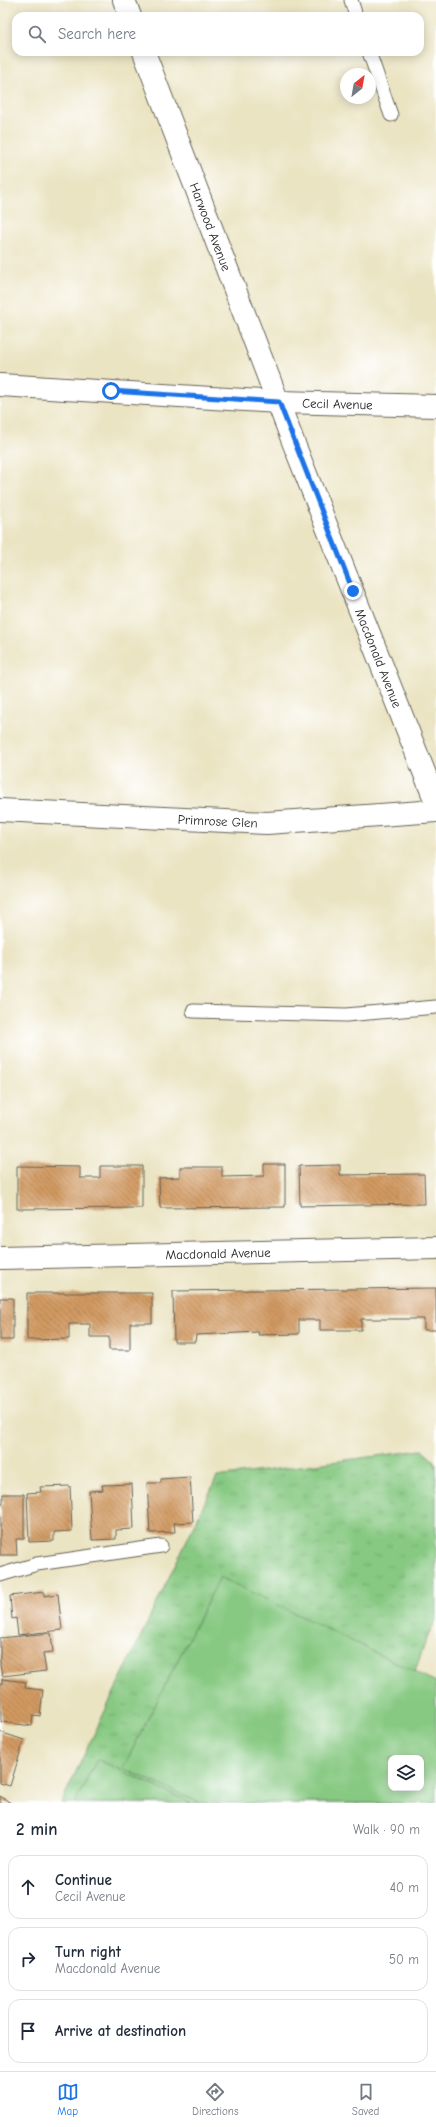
<!DOCTYPE html>
<html lang="en">
<head>
<meta charset="utf-8">
<style>
	:root { --surface:#fff; --page:#f2f2f3; --text:#1f2937; --muted:#747a83; --line:#e0e1e3; --accent:#1a73e8 }
	body { margin:0; font-family:"Comic Neue",sans-serif; background:var(--page); color:var(--text) }
	.controls { position:absolute; right:12px; bottom:12px; display:grid; overflow:hidden; border-radius:8px; box-shadow:0 2px 10px #0003 }
	.controls button { width:36px; height:36px; display:grid; place-items:center; padding:0; border:0; border-bottom:1px solid var(--line); background:var(--surface); color:var(--text); font:20px sans-serif }
	.compass { position:absolute; left:340px; top:68px; width:36px; height:36px; border-radius:50%; background:var(--surface); box-shadow:0 2px 10px #0003; rotate:31deg }
	.stop { position:absolute; width:12px; height:12px; margin:-9px; border:3px solid #1a73e8; border-radius:50%; background:#fff }
	.stop.end { background:#1a73e8; border-color:#fff; box-shadow:0 1px 4px #0008 }
	.list { margin:0; padding:0; list-style:none }
	h2 { display:flex; justify-content:space-between; align-items:center; height:52px; margin:0; padding:0 16px; font-size:17px }
	h2 small { font-size:13px; font-weight:400; color:var(--muted) }
	.list li { display:grid; grid-template-columns:26px 1fr auto; gap:12px; align-items:center; box-sizing:border-box; height:64px; margin:0 8px 8px; padding:0 8px; border:1px solid var(--line); border-radius:12px }
	.list b { display:block; font-size:15px; white-space:nowrap }
	.list p { margin:0; font-size:13px; white-space:nowrap; color:var(--muted) }
	.list em { font-size:13px; font-style:normal; color:var(--muted) }
	.icon { flex:none; width:22px; height:22px; fill:none; stroke:currentColor; stroke-width:2; stroke-linecap:round; stroke-linejoin:round }
	.map { position:relative; flex:none; width:436px; height:1803px; overflow:hidden }
	.search { position:absolute; background:var(--surface); box-shadow:0 2px 10px #0003; left:12px; right:12px; top:12px; height:44px; display:flex; align-items:center; gap:10px; box-sizing:border-box; padding:0 14px; border-radius:12px; color:var(--muted); font-size:15px }
	.sheet { height:268px; background:var(--surface) }
	nav { display:flex; justify-content:space-around; align-items:center; box-sizing:border-box; height:56px; border-top:1px solid var(--line); background:var(--surface); font-size:11px; color:var(--muted) }
	nav a { display:grid; justify-items:center; gap:2px }
	nav .on { color:var(--accent) }
	.map>svg:first-child { display:block }
	.grass { fill:url(#grass-tufts); stroke:#52724f; fill-rule:evenodd }
	.garden { fill:#87c982; stroke:#52724f; fill-rule:evenodd }
	.building { fill:url(#building-back-hatch) }
	.lines { fill:none; stroke-linecap:round; stroke-linejoin:round }
	.service-casing { stroke:#646256; stroke-width:15 }
	.minor-casing { stroke:#646256; stroke-width:24 }
	.service { stroke:#fff; stroke-width:13 }
	.minor { stroke:#fff; stroke-width:22 }
	.route { stroke:#1a73e8; stroke-width:5 }
	.labels { text-anchor:middle; stroke-width:3; stroke-linejoin:round; paint-order:stroke }
	.street-label { font-size:13px; fill:#1c1c1c; stroke:#fff }
</style>
</head>
<body>
<div class="map">
<svg width="436" height="1803" viewBox="0 0 436 1803">
	<defs>
		<pattern id="grass-tufts" width="24" height="20" patternUnits="userSpaceOnUse"><rect width="24" height="20" fill="#87c982"/><path d="M3 7l-1-3M5 7V3M7 7l1-3M15 17l-1-3M17 17v-4M19 17l1-3" fill="none" stroke="#74ac70"/></pattern>
		<pattern id="building-back-hatch" width="6" height="6" patternUnits="userSpaceOnUse"><rect width="6" height="6" fill="#d19a62"/><path d="M-1 5l2 2M0 0l6 6M5-1l2 2" fill="none" stroke="#a97d50"/></pattern>
	</defs>
	<rect width="100%" height="100%" fill="#fff"/>
	<filter id="ink" filterUnits="userSpaceOnUse"><feTurbulence type="fractalNoise" baseFrequency=".025" numOctaves="2"/><feDisplacementMap in="SourceGraphic" scale="8" xChannelSelector="R" yChannelSelector="G"/><feConvolveMatrix kernelMatrix="1 2 1 2 8 2 1 2 1" color-interpolation-filters="sRGB"/></filter>
	<filter id="wash" filterUnits="userSpaceOnUse"><feTurbulence type="fractalNoise" baseFrequency=".012" numOctaves="4" result="noise"/><feDisplacementMap in="SourceGraphic" scale="16" xChannelSelector="R" yChannelSelector="G"/><feGaussianBlur stdDeviation="0.9" result="paint"/><feColorMatrix in="noise" values="0 0 0 0 0 0 0 0 0 0 0 0 0 0 0 0 0 1.4 0 .05"/><feComposite in="paint" operator="in"/></filter>
	<g filter="url(#wash)">
		<rect width="100%" height="100%" fill="#ebe4c3"/>
		<path class="grass" d="M422 1450 436 1463V1620L428 1635 412 1679 436 1803H61L217 1477ZM391 1758H421V1788H391Z"/>
		<path class="garden" d="M220 1577 436 1682V1803H200L123 1768ZM391 1758H421V1788H391Z
			M97 1759 191 1803H75Z"/>
		<g id="blocks">
			<path class="building" d="M264 1164H285V1207L160 1208 159 1178 180 1177V1167H222V1177L264 1176Z
				M340 1165V1175L424 1174 425 1204 300 1206 299 1166Z
				M17 1166 80 1167V1178H100V1166H142V1208L17 1209Z
				M436 1288V1330H424V1319H361V1330H320V1320H299V1334L258 1335 259 1332 196 1335 195 1342H174L173 1291Z
				M27 1293H152V1323H130V1350H109V1337H90V1324H69V1339L27 1340Z
				M0 1298H13V1340H0Z
				M190 1477 193 1522 174 1523 175 1532 150 1533 147 1483H161V1479Z
				M132 1484 134 1529 116 1530V1539L92 1540 89 1491 103 1490 102 1485Z
				M70 1486 72 1531 54 1532V1541L29 1542 27 1493 41 1492 40 1487Z
				M3 1494H24V1539H16L17 1555H0V1505L3 1504Z
				M44 1592V1596L58 1594 62 1630 18 1635 16 1618 12 1619 10 1596Z
				M51 1633 53 1652 43 1653 46 1671 2 1676 0 1665V1638Z
				M2 1679 26 1682 25 1688 43 1690 40 1716 33 1715 32 1726 1 1722 0 1684H2Z
				M0 1732 24 1740 10 1786 0 1783Z
				M0 1796 11 1803H0Z"/>
		</g>
	</g>
	<g filter="url(#ink)">
		<use href="#blocks" fill-opacity="0" stroke="#646256" stroke-width="1"/>
		<g class="lines">
			<defs>
				<path id="service" d="M351 0 356 16
					M369 52 391 115
					M193 1011 346 1015 436 1007
					M0 1575 37 1564 161 1546"/>
				<g id="minor">
					<path d="M124 0 130 16"/>
					<path id="s1" d="M144 52 294 444 436 802"/>
					<path id="s2" d="M0 385 279 402 436 406"/>
					<path id="s3" d="M0 810 267 823 436 811"/>
					<path id="s4" d="M0 1258 436 1248"/>
				</g>
			</defs>
			<use href="#service" class="service-casing"/>
			<use href="#minor" class="minor-casing"/>
			<use href="#service" class="service"/>
			<use href="#minor" class="minor"/>
		</g>
	</g>
	<g class="lines" filter="url(#ink)">
		<path class="route" d="M111 391 279 402 353 591"/>
	</g>
	<g class="labels">
		<g class="street-label">
			<text dy="5" stroke="none"><textPath href="#s1" startOffset="187">Harwood Avenue</textPath></text>
			<text dy="5" stroke="none"><textPath href="#s2" startOffset="338">Cecil Avenue</textPath></text>
			<text dy="5" stroke="none"><textPath href="#s1" startOffset="650">Macdonald Avenue</textPath></text>
			<text dy="5" stroke="none"><textPath href="#s3" startOffset="218">Primrose Glen</textPath></text>
			<text dy="5" stroke="none"><textPath href="#s4" startOffset="218">Macdonald Avenue</textPath></text>
		</g>
	</g>
</svg>
<div class="controls">
<button><svg class="icon" aria-label="layers" viewBox="0 0 24 24"><path d="M12 4l9 5-9 5-9-5zM3 14l9 5 9-5"/></svg></button>
</div>
<svg class="compass" viewBox="-18 -18 36 36"><path d="M0-13l5 13h-10z" fill="#e53935"/><path d="M0 13l5-13h-10z" fill="#747a83"/></svg>
<div class="stop" style="left:111px;top:391px"></div>
<div class="stop end" style="left:353px;top:591px"></div>
<div class="search"><svg class="icon" aria-label="search" viewBox="0 0 24 24"><circle cx="10" cy="10" r="6"/><path d="M15 15l6 6"/></svg>Search here</div>
</div>
<section class="sheet">
<h2>2 min<small>Walk · 90 m</small></h2>
<ul class="list">
<li><svg class="icon" aria-label="ahead" viewBox="0 0 24 24"><path d="M12 20V5M6 11l6-6 6 6"/></svg><div><b>Continue</b><p>Cecil Avenue</p></div><em>40 m</em></li>
<li><svg class="icon" aria-label="right" viewBox="0 0 24 24"><path d="M7 20v-9h11M14 6l5 5-5 5"/></svg><div><b>Turn right</b><p>Macdonald Avenue</p></div><em>50 m</em></li>
<li><svg class="icon" aria-label="arrive" viewBox="0 0 24 24"><path d="M6 21V4h12l-3 4 3 4H6"/></svg><div><b>Arrive at destination</b></div></li>
</ul>
</section>
<nav>
<a class="on"><svg class="icon" aria-label="map" viewBox="0 0 24 24"><path d="M3 6l6-2 6 2 6-2v14l-6 2-6-2-6 2zM9 4v14M15 6v14"/></svg>Map</a>
<a><svg class="icon" aria-label="directions" viewBox="0 0 24 24"><path d="M12 3l9 9-9 9-9-9zM9 14v-3h6M13 9l2 2-2 2"/></svg>Directions</a>
<a><svg class="icon" aria-label="saved" viewBox="0 0 24 24"><path d="M7 4h10v16l-5-4-5 4z"/></svg>Saved</a>
</nav>
</body>
</html>
